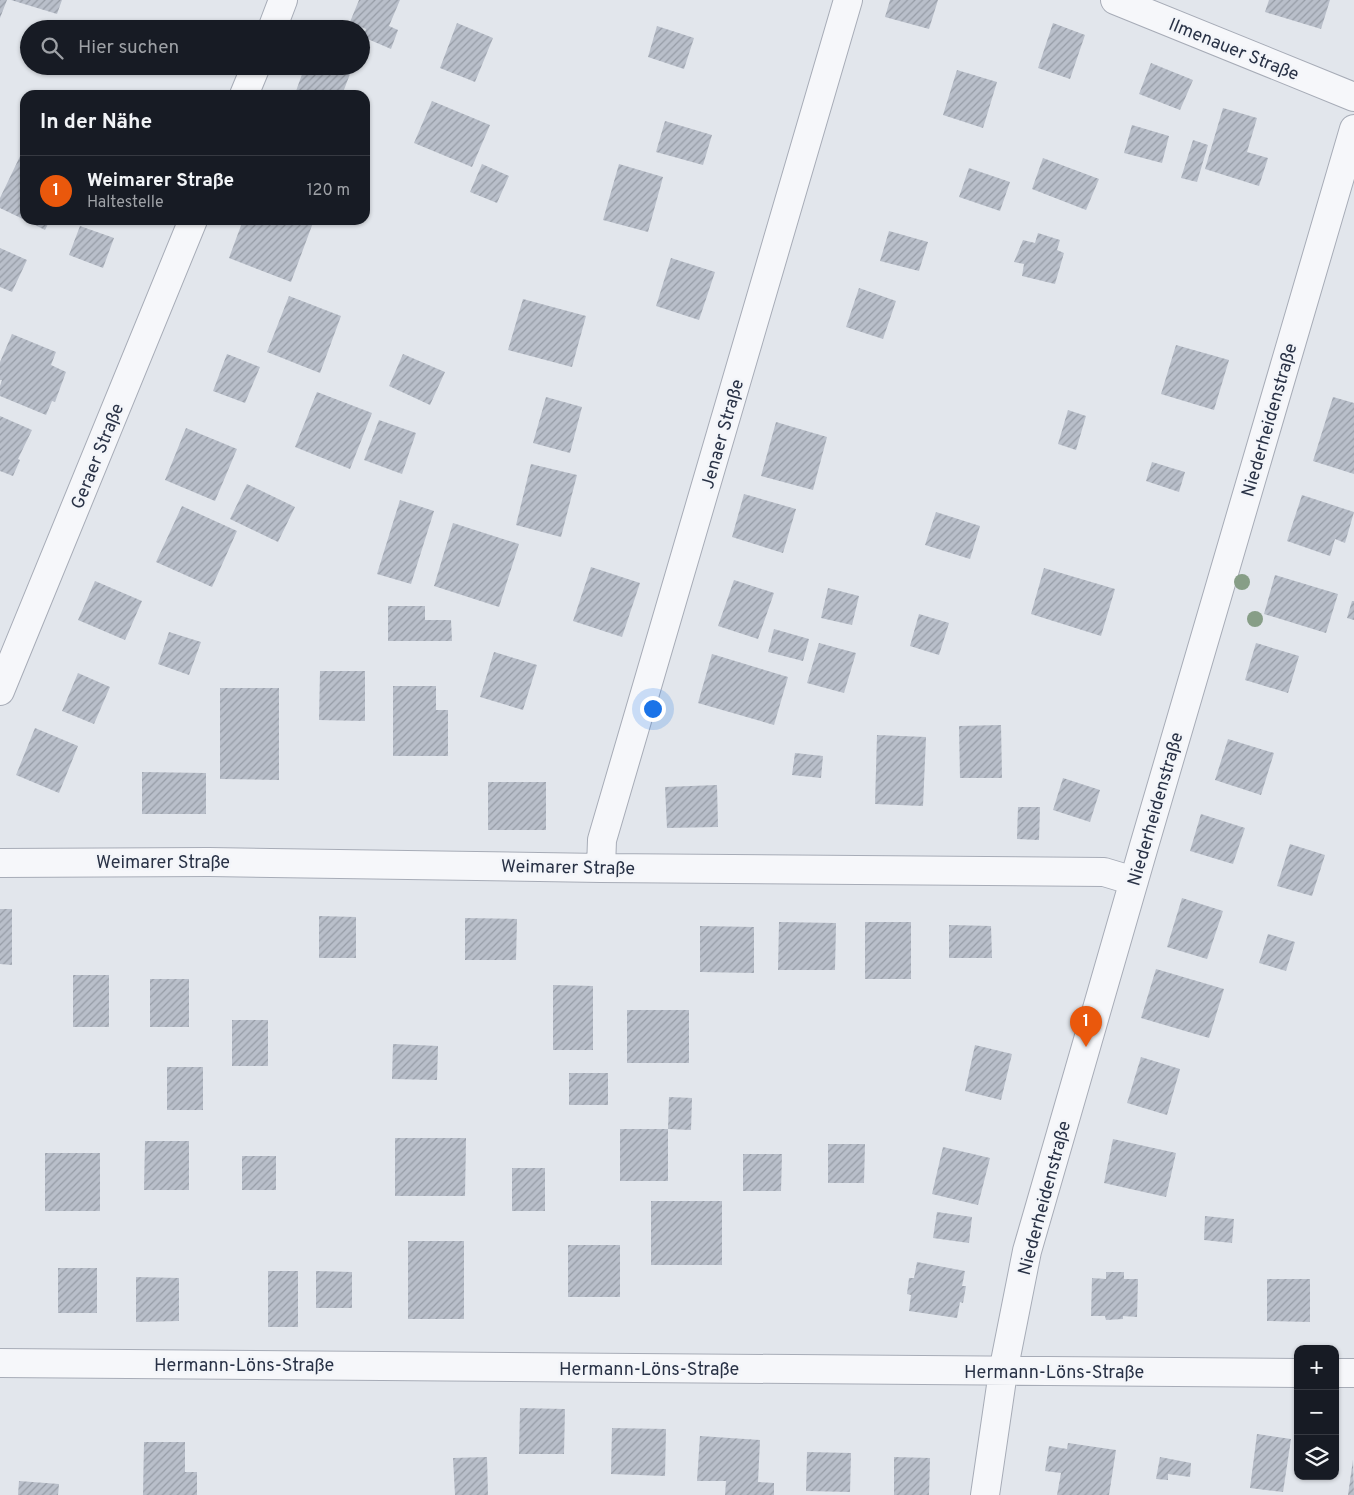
<!DOCTYPE html>
<html lang="de">
<head>
<meta charset="utf-8">
<style>
	:root { --surface:#171b24; --page:#20242c; --text:#f1f3f6; --muted:#9ea1a6; --line:#363941; --accent:#ea580c }
	body { margin:0; font-family:Overpass,sans-serif; background:var(--page); color:var(--text) }
	.controls { position:absolute; right:15px; bottom:15px; display:grid; overflow:hidden; border-radius:10px; box-shadow:0 1px 4px #0004 }
	.controls button { width:45px; height:45px; display:grid; place-items:center; padding:0; border:0; border-bottom:1px solid var(--line); background:var(--surface); color:var(--text); font:25px sans-serif }
	.you { position:absolute; left:652px; top:708px; width:18px; height:18px; margin:-12px; border:4px solid #fff; border-radius:50%; background:#1a73e8; box-shadow:0 0 0 8px #1a73e833 }
	.badge { display:grid; place-items:center; width:32px; height:32px; border-radius:50%; background:var(--accent); color:#fff; font-size:16px; font-weight:700 }
	.pin { position:absolute; translate:-50% -41px; filter:drop-shadow(0 1px 2px #0008) }
	.pin::after { content:''; position:absolute; top:26px; width:18px; height:15px; background:inherit; clip-path:polygon(0 0,100% 0,50% 100%) }
	.list { margin:0; padding:0; list-style:none }
	h2 { display:flex; justify-content:space-between; align-items:center; height:65px; margin:0; padding:0 20px; font-size:21px }
	h2 small { font-size:16px; font-weight:400; color:var(--muted) }
	.list li { display:grid; grid-template-columns:32px 1fr auto; gap:15px; align-items:center; box-sizing:border-box; height:70px; padding:0 20px; border-top:1px solid var(--line) }
	.list b { display:block; font-size:19px; white-space:nowrap }
	.list p { margin:0; font-size:16px; white-space:nowrap; color:var(--muted) }
	.list em { font-size:16px; font-style:normal; color:var(--muted) }
	.icon { flex:none; width:28px; height:28px; fill:none; stroke:currentColor; stroke-width:2; stroke-linecap:round; stroke-linejoin:round }
	.map { position:relative; flex:none; width:1354px; height:1495px; overflow:hidden }
	.search { position:absolute; background:var(--surface); box-shadow:0 1px 4px #0004; left:20px; top:20px; width:350px; height:55px; display:flex; align-items:center; gap:12px; box-sizing:border-box; padding:0 18px; border-radius:28px; color:var(--muted); font-size:19px }
	.panel { position:absolute; background:var(--surface); box-shadow:0 1px 4px #0004; left:20px; top:90px; width:350px; height:135px; border-radius:15px }
	.map>svg:first-child { display:block }
	.building { fill:url(#building-hatch) }
	.lines { fill:none; stroke-linecap:round; stroke-linejoin:round }
	.minor-casing { stroke:#a7acb7; stroke-width:30 }
	.minor { stroke:#f6f7fa; stroke-width:28 }
	.tree { fill:#879e87 }
	.labels { text-anchor:middle; stroke-width:5; stroke-linejoin:round; paint-order:stroke }
	.street-label { font-size:18px; fill:#293246; stroke:#f3f5f9 }
</style>
</head>
<body>
<div class="map">
<svg width="1354" height="1495" viewBox="0 0 1354 1495">
	<defs>
		<pattern id="building-hatch" width="6" height="6" patternUnits="userSpaceOnUse" patternTransform="scale(1.25)"><rect width="6" height="6" fill="#b9bfca"/><path d="M-1 1l2-2M0 6l6-6M5 7l2-2" fill="none" stroke="#969ca6"/></pattern>
	</defs>
	<rect width="100%" height="100%" fill="#e2e6ec"/>
	<path class="building" d="M0 0H7L0 18Z
		M11 0H62L57 14Z
		M359 0H400L389 26 398 30 391 49 363 37 366 29 350 22Z
		M890 0H938L929 29 885 17Z
		M1269 0H1330L1321 29 1265 12Z
		M457 23 493 38 475 82 440 68Z
		M1053 23 1085 35 1070 79 1038 68Z
		M657 26 694 38 684 69 648 57Z
		M1151 63 1193 80 1180 110 1139 94Z
		M305 66H353L342 95H307L296 91Z
		M957 70 997 82 983 128 943 115Z
		M432 101 490 125 472 167 414 143Z
		M1223 108 1257 118 1247 152 1268 158 1259 186 1205 169Z
		M665 121 712 135 703 165 656 152Z
		M1132 125 1169 136 1162 163 1124 153Z
		M1193 140 1208 145 1197 182 1181 178Z
		M23 150H25V220L0 208V198Z
		M1043 158 1099 179 1086 210 1032 189Z
		M482 164 509 176 497 203 470 192Z
		M619 164 663 177 648 232 603 220Z
		M969 168 1010 182 1000 211 959 197Z
		M25 220H50L45 230Z
		M243 220H314L291 282 229 258Z
		M80 226 114 238 103 268 69 255Z
		M889 231 928 242 919 271 880 261Z
		M1038 233 1060 240 1057 250 1064 253 1055 284 1022 276 1024 264 1014 262 1023 240 1035 243Z
		M0 248 27 260 12 292 0 287Z
		M671 258 715 272 699 320 656 306Z
		M859 288 896 301 883 339 846 327Z
		M289 296 341 316 320 373 267 352Z
		M523 299 586 316 572 367 508 350Z
		M12 334 56 352 51 365 66 372 55 402 52 401 46 415 0 396V386L2 380H0V362Z
		M1176 345 1229 360 1214 410 1161 394Z
		M227 354 260 367 245 403 213 391Z
		M403 354 445 372 430 405 389 386Z
		M317 392 372 413 350 469 295 447Z
		M546 397 582 407 570 453 533 443Z
		M1333 397 1354 403V474L1313 461Z
		M1068 410 1086 416 1076 450 1058 444Z
		M0 416 32 430 18 459 20 460 13 476 0 471Z
		M379 420 416 433 402 474 364 460Z
		M776 422 827 437 813 490 761 476Z
		M186 428 237 449 215 501 165 480Z
		M1152 462 1185 472 1179 492 1146 481Z
		M531 464 577 475 561 537 516 525Z
		M247 484 295 507 278 542 230 519Z
		M744 494 796 509 783 553 732 537Z
		M1302 495 1354 512 1345 543 1335 539 1330 556 1287 541Z
		M400 500 434 511 411 584 377 574Z
		M182 506 237 531 212 587 156 562Z
		M936 512 980 526 970 559 925 545Z
		M453 523 519 544 499 607 434 586Z
		M591 567 640 583 622 637 573 621Z
		M1044 568 1115 589 1101 636 1031 614Z
		M1275 575 1338 594 1326 633 1264 614Z
		M734 580 774 593 758 639 718 626Z
		M95 581 142 601 125 640 78 620Z
		M828 588 859 596 852 625 821 618Z
		M1352 601H1354V620L1347 618Z
		M388 606H425V620H451L452 641H388Z
		M919 614 949 623 939 655 910 646Z
		M774 629 809 639 803 661 768 652Z
		M169 632 201 642 189 675 158 664Z
		M819 643 856 653 844 693 807 683Z
		M1256 643 1299 656 1288 693 1245 680Z
		M494 652 537 665 523 710 480 697Z
		M712 654 788 677 774 725 698 703Z
		M320 671H365V721L319 720Z
		M78 673 110 687 94 724 62 711Z
		M393 686H436V710H448V756H393Z
		M220 688H279V780L220 779Z
		M1001 725 1002 778H960L959 726Z
		M35 728 78 746 59 793 16 775Z
		M877 735 926 737 923 806 875 804Z
		M1228 739 1274 753 1261 795 1215 780Z
		M795 753 823 756 821 778 792 775Z
		M142 772 206 773V814H142Z
		M1063 778 1100 790 1090 822 1053 810Z
		M488 782H546V830H488Z
		M717 785 718 827 667 828 665 787Z
		M1018 807H1040L1039 840 1017 839Z
		M1201 814 1245 828 1233 864 1190 851Z
		M1290 844 1325 855 1312 896 1277 886Z
		M1182 898 1223 911 1207 959 1167 947Z
		M0 909H12V965L0 964Z
		M319 916 356 917V958H319Z
		M465 918 517 919 516 960H465Z
		M779 922 836 923 835 970H778Z
		M865 922H911V979H865Z
		M949 925 991 926 992 958H949Z
		M700 926 754 927V973L700 972Z
		M1268 934 1295 942 1286 971 1259 963Z
		M1156 969 1224 989 1209 1038 1141 1018Z
		M73 975H109V1027H73Z
		M150 979H189V1027H150Z
		M553 985 593 986V1050H553Z
		M627 1010H689V1063H627Z
		M232 1020H268V1066H232Z
		M393 1044 438 1046 437 1080 392 1079Z
		M975 1045 1012 1054 1001 1100 965 1091Z
		M1141 1057 1180 1069 1167 1115 1127 1103Z
		M167 1067H203V1110H167Z
		M569 1073H608V1105H569Z
		M669 1097 692 1098 691 1130 668 1129V1181H620V1129H668Z
		M395 1138H466L465 1196H395Z
		M1113 1139 1176 1153 1166 1197 1104 1183Z
		M145 1141H189V1190H144Z
		M828 1144H865L864 1183H828Z
		M943 1147 990 1158 978 1205 932 1194Z
		M45 1153H100V1211H45Z
		M743 1154H782L781 1191H743Z
		M242 1156H276V1190H242Z
		M512 1168H545V1211H512Z
		M651 1201H722V1265H651Z
		M937 1212 972 1217 969 1243 933 1238Z
		M1205 1216 1234 1219 1232 1243 1204 1240Z
		M408 1241H464V1319H408Z
		M568 1245H620V1297H568Z
		M917 1262 965 1271 962 1286H966L963 1303 960 1302 957 1318 909 1311 911 1295 907 1294 909 1278H914Z
		M58 1268H97V1313H58Z
		M268 1271H298V1327H268Z
		M316 1271 352 1272V1308H316Z
		M1106 1272H1124V1279H1138L1137 1317 1123 1316V1319L1106 1320 1105 1316H1091L1092 1278 1106 1279Z
		M136 1277 179 1278V1321L136 1322Z
		M1267 1279H1310V1322L1267 1321Z
		M520 1408 565 1409 564 1454H519Z
		M612 1428 666 1429 665 1476 611 1474Z
		M1257 1434 1291 1439 1283 1492 1250 1488Z
		M700 1436 760 1440 758 1482 774 1483V1495H725L726 1481H697Z
		M144 1442H185V1472H197V1495H143Z
		M1068 1443 1116 1450 1109 1495H1057L1061 1473 1045 1471 1049 1446 1067 1449Z
		M807 1452 851 1453 850 1492 806 1491Z
		M487 1457 488 1495H455L453 1458Z
		M894 1457 930 1458 929 1495H894Z
		M1160 1457 1191 1463 1190 1477 1168 1474V1480L1156 1479Z
		M1353 1460 1354 1495H1348Z
		M19 1481 59 1484 58 1495H18Z"/>
	<g class="lines">
		<defs>
			<path id="minor" d="M1115 0 1354 97
				M272 29 283 0
				M244 95 256 66
				M0 691 193 220
				M0 863 209 862 601 868 1104 872 1134 881
				M601 868 602 840 848 0
				M0 1363 1298 1373
				M1335 1373H1354
				M985 1495 1003 1372 1027 1251 1144 846 1354 129"/>
		</defs>
		<use href="#minor" class="minor-casing"/>
		<use href="#minor" class="minor"/>
	</g>
	<g class="tree">
		<circle cx="1242" cy="582" r="8"/>
		<circle cx="1255" cy="619" r="8"/>
	</g>
	<g class="labels">
		<g class="street-label">
			<text transform="translate(1234 49) rotate(22)" y="6">Ilmenauer Straße</text>
			<text transform="translate(1269 420) rotate(-74)" y="6">Niederheidenstraße</text>
			<text transform="translate(722 434) rotate(-74)" y="6">Jenaer Straße</text>
			<text transform="translate(97 456) rotate(-68)" y="6">Geraer Straße</text>
			<text transform="translate(1155 809) rotate(-74)" y="6">Niederheidenstraße</text>
			<text x="163" y="868">Weimarer Straße</text>
			<text transform="translate(568 867) rotate(1)" y="6">Weimarer Straße</text>
			<text transform="translate(1044 1198) rotate(-75)" y="6">Niederheidenstraße</text>
			<text x="244" y="1371">Hermann-Löns-Straße</text>
			<text x="649" y="1375">Hermann-Löns-Straße</text>
			<text x="1054" y="1378">Hermann-Löns-Straße</text>
		</g>
	</g>
</svg>
<div class="controls">
<button>+</button>
<button>−</button>
<button><svg class="icon" aria-label="layers" viewBox="0 0 24 24"><path d="M12 4l9 5-9 5-9-5zM3 14l9 5 9-5"/></svg></button>
</div>
<div class="you"></div>
<div class="pin badge" style="left:1086px;top:1047px">1</div>
<div class="search"><svg class="icon" aria-label="search" viewBox="0 0 24 24"><circle cx="10" cy="10" r="6"/><path d="M15 15l6 6"/></svg>Hier suchen</div>
<section class="panel">
<h2>In der Nähe<small></small></h2>
<ul class="list">
<li><span class="badge">1</span><div><b>Weimarer Straße</b><p>Haltestelle</p></div><em>120 m</em></li>
</ul>
</section>
</div>
</body>
</html>
